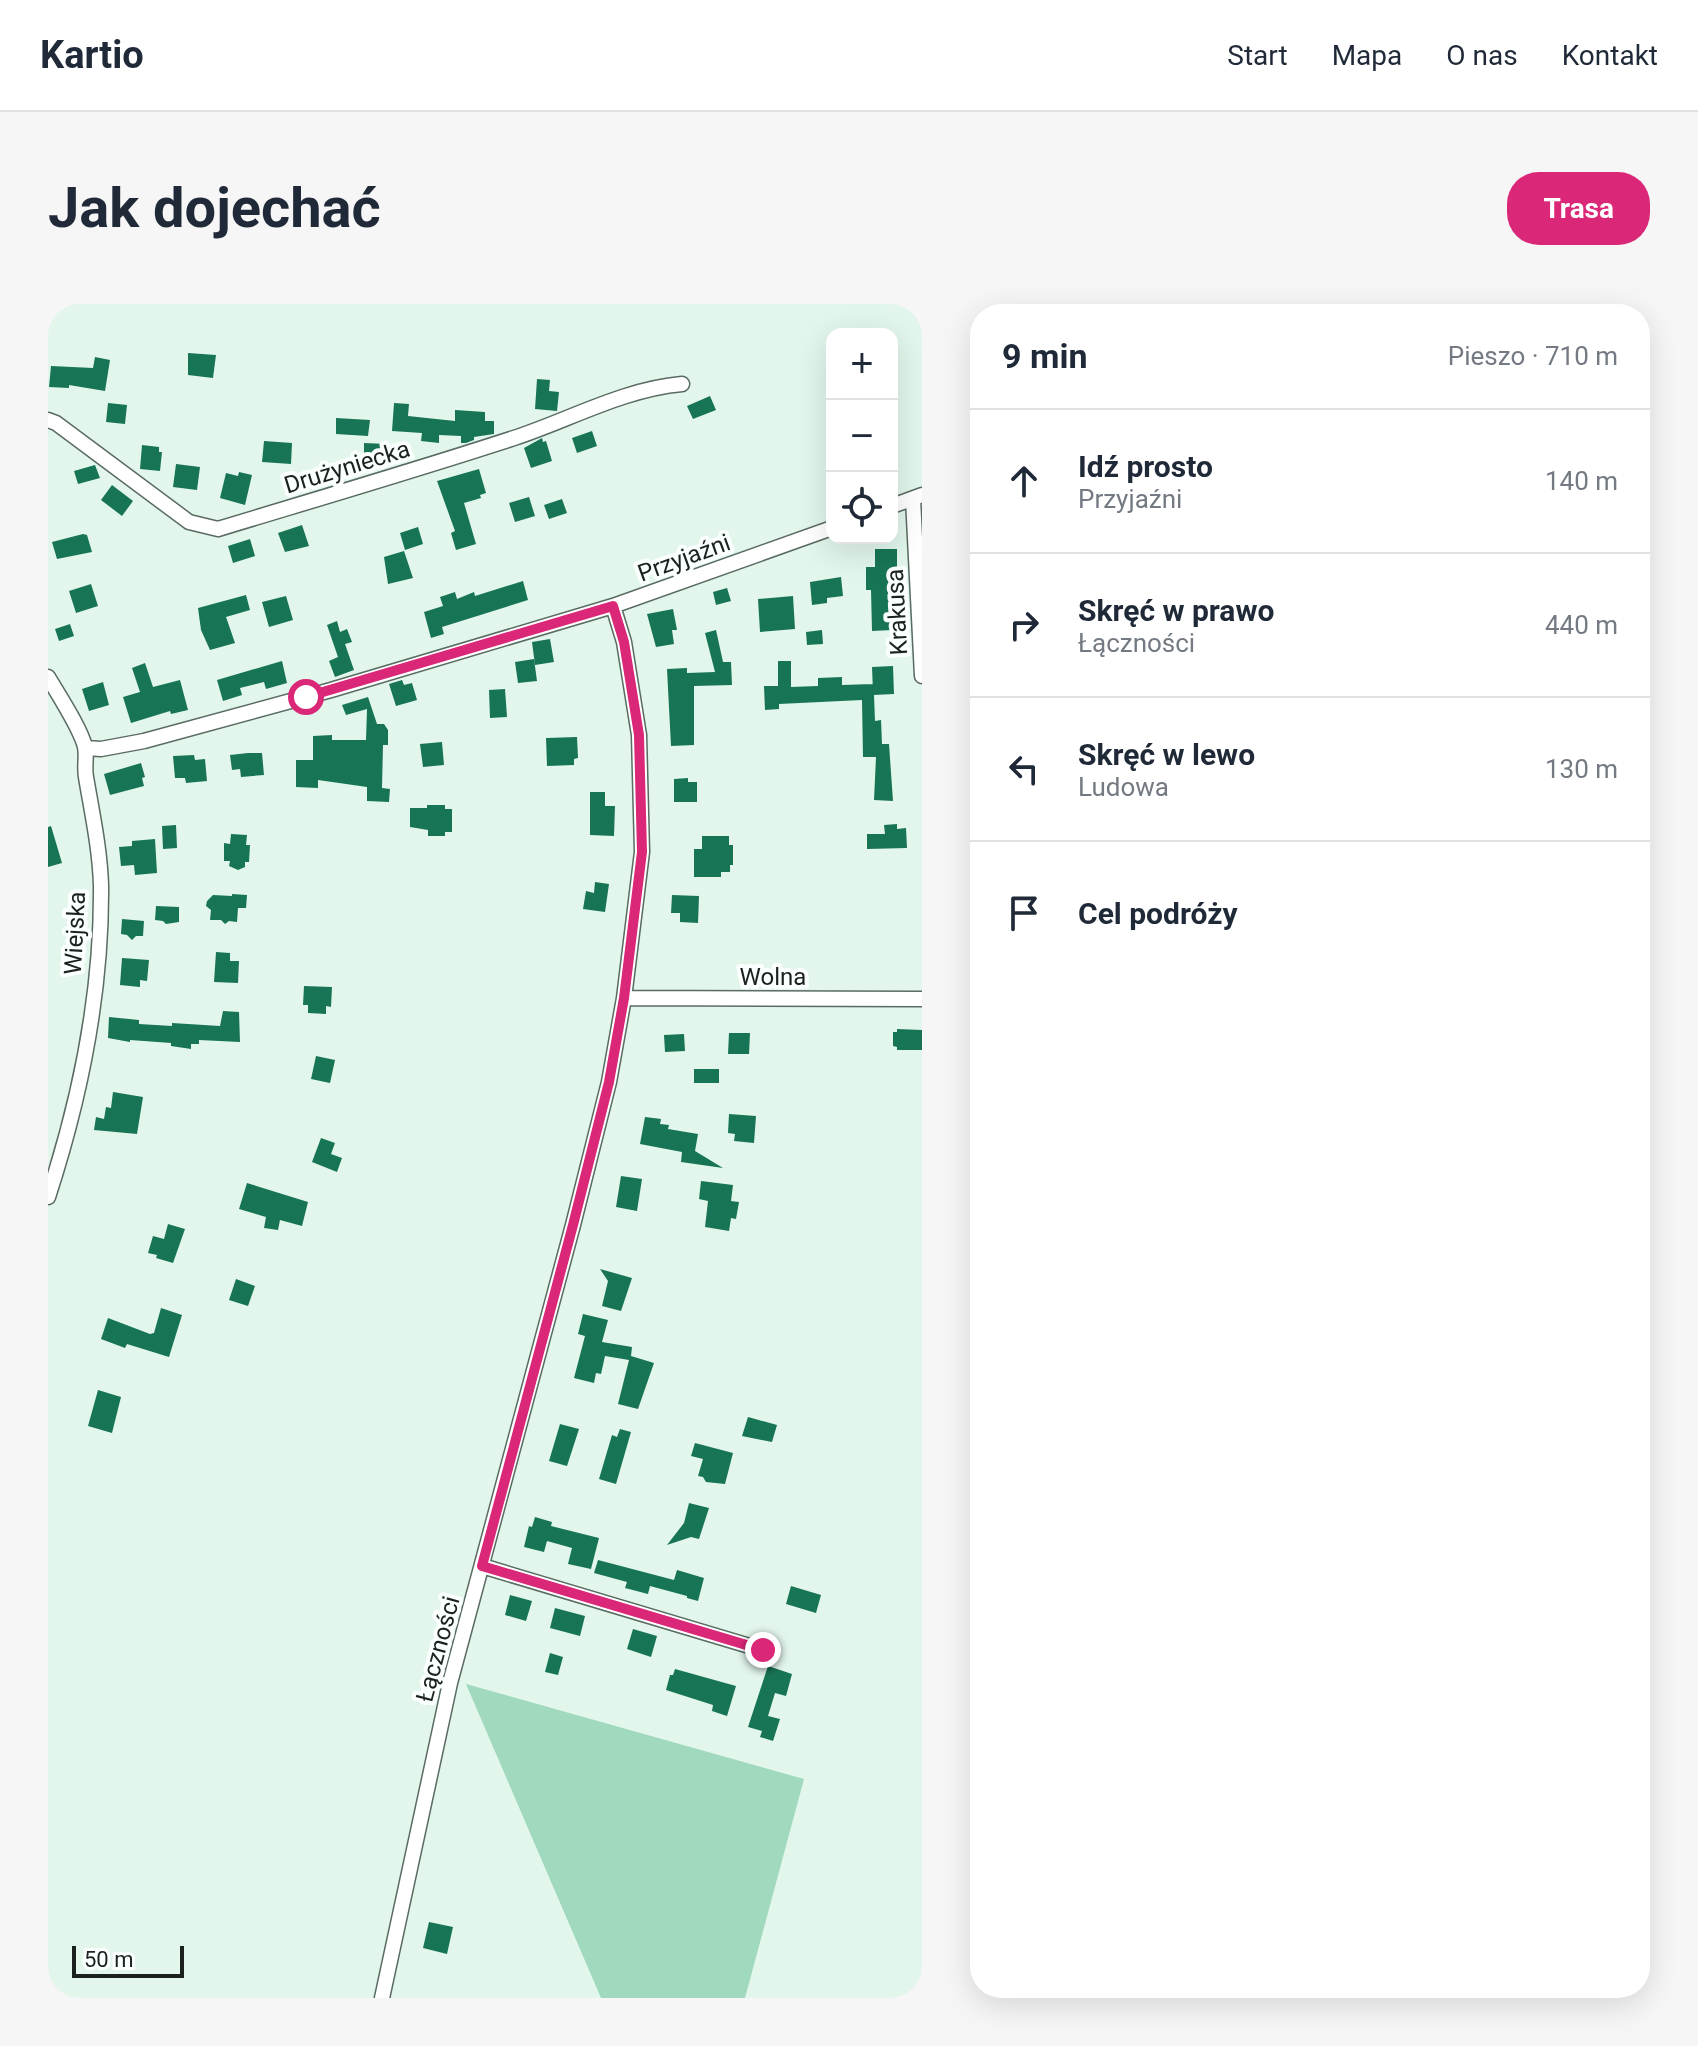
<!DOCTYPE html>
<html lang="pl">
<head>
<meta charset="utf-8">
<style>
	:root { --surface:#fff; --page:#f6f6f7; --text:#1f2937; --muted:#747a83; --line:#e0e1e3; --accent:#db2777 }
	body { margin:0; font-family:Roboto,sans-serif; background:var(--page); color:var(--text) }
	.controls { position:absolute; right:24px; top:24px; display:grid; overflow:hidden; border-radius:16px; box-shadow:0 8px 32px #0002 }
	.controls button { width:72px; height:72px; display:grid; place-items:center; padding:0; border:0; border-bottom:2px solid var(--line); background:var(--surface); color:var(--text); font:40px sans-serif }
	.scale { position:absolute; left:24px; bottom:20px; width:112px; box-sizing:border-box; padding-left:8px; border:4px solid #1a211e; border-top:0; font-size:22px; line-height:28px; white-space:nowrap; color:#1a211e; -webkit-text-stroke:6px #fbfffd; paint-order:stroke }
	.stop { position:absolute; width:24px; height:24px; margin:-18px; border:6px solid #db2777; border-radius:50%; background:#fff }
	.stop.end { background:#db2777; border-color:#fff; box-shadow:0 2px 8px #0008 }
	.list { margin:0; padding:0; list-style:none }
	h2 { display:flex; justify-content:space-between; align-items:center; height:104px; margin:0; padding:0 32px; font-size:34px }
	h2 small { font-size:26px; font-weight:400; color:var(--muted) }
	.list li { display:grid; grid-template-columns:52px 1fr auto; gap:24px; align-items:center; box-sizing:border-box; height:144px; padding:0 32px; border-top:2px solid var(--line) }
	.list b { display:block; font-size:30px; white-space:nowrap }
	.list p { margin:0; font-size:26px; white-space:nowrap; color:var(--muted) }
	.list em { font-size:26px; font-style:normal; color:var(--muted) }
	.icon { flex:none; width:44px; height:44px; fill:none; stroke:currentColor; stroke-width:2; stroke-linecap:round; stroke-linejoin:round }
	.map { position:relative; flex:none; width:874px; height:1694px; overflow:hidden; border-radius:32px }
	header { display:flex; align-items:center; gap:48px; box-sizing:border-box; height:112px; padding:0 40px; background:var(--surface); border-bottom:2px solid var(--line) }
	header strong { font-size:38px }
	nav { display:flex; gap:44px; margin-inline-start:auto; font-size:28px }
	.intro { display:flex; align-items:center; justify-content:space-between; box-sizing:border-box; height:192px; padding:0 48px }
	h1 { margin:0; font-size:56px }
	.button { padding:20px 36px; border-radius:32px; background:var(--accent); color:#fff; font-size:28px; font-weight:700 }
	main { display:flex; gap:48px; padding:0 48px }
	aside { flex:1; background:var(--surface); border-radius:32px; box-shadow:0 8px 32px #0002 }
	.map>svg:first-child { display:block }
	.green { fill:#a0d9be }
	.building { fill:#177555 }
	.lines { fill:none; stroke-linecap:round; stroke-linejoin:round }
	.street-casing { stroke:#596b62; stroke-width:17 }
	.street { stroke:#fff; stroke-width:14 }
	.route { stroke:#db2777; stroke-width:10 }
	.labels { text-anchor:middle; stroke-width:8; stroke-linejoin:round; paint-order:stroke }
	.street-label { font-size:24px; fill:#1a211e; stroke:#fbfffd }
</style>
</head>
<body>
<header>
<strong>Kartio</strong>
<nav><a>Start</a><a>Mapa</a><a>O nas</a><a>Kontakt</a></nav>
</header>
<div class="intro"><h1>Jak dojechać</h1><a class="button">Trasa</a></div>
<main>
<div class="map">
<svg width="874" height="1694" viewBox="0 0 874 1694">
	<rect width="100%" height="100%" fill="#e2f6ec"/>
	<path class="green" d="M418 1380 756 1475 697 1694H553Z"/>
	<path class="building" d="M140 49 168 51 165 74 140 71Z
		M47 53 62 56 57 87 21 81V84L1 83 3 62 45 64Z
		M489 75 502 76 501 87 511 88 509 107 487 105Z
		M662 92 668 106 645 115 639 102Z
		M60 99 79 101 77 120 58 118Z
		M346 99 361 100 360 112 407 117V106L437 108V117H446V130L426 133V136L418 139H413V132L391 131V139L373 137 374 129 344 127Z
		M288 114 322 116 320 132 288 130Z
		M544 127 549 142 529 149 524 134Z
		M494 134 495 138 498 137 504 157 483 164 476 144Z
		M216 137 244 139 243 160 214 158Z
		M316 139 339 140 338 160H316Z
		M94 141 111 143V148H114L112 167 92 165Z
		M128 160 152 163 149 186 125 183Z
		M47 161 52 174 30 180 26 167Z
		M431 165 438 189 432 191 433 194 416 199 428 240 408 246 403 229 407 227 389 177Z
		M191 168 204 171 197 201 172 194 178 169 190 172Z
		M64 181 85 197 74 212 53 196Z
		M481 193 487 212 467 218 461 199Z
		M514 195 519 209 501 215 496 201Z
		M254 221 261 242 237 248 230 229Z
		M370 223 375 240 357 246 352 229Z
		M35 230 39 231 44 248 9 255 4 238Z
		M202 235 207 252 185 259 180 242Z
		M827 245H849V286H843L844 326 824 327 823 286H818V263H827Z
		M356 247 365 274 340 280 336 253Z
		M793 273 795 292 779 294V299L764 301 762 278Z
		M475 277 480 296 394 323 396 330 383 334 376 308 395 302 392 293 407 288 409 295 426 288 427 292Z
		M43 280 50 302 28 309 21 287Z
		M679 284 683 297 668 301 665 288Z
		M198 291 202 306 178 313 187 339 162 346 153 326 150 304Z
		M238 292 245 316 221 323 214 298Z
		M745 292 747 325 712 328 710 295Z
		M625 305 629 326H624L626 340 608 343 599 310Z
		M289 317 292 328 299 325 304 338 297 340 306 366 287 373 281 357 290 353 279 321Z
		M22 320 26 332 11 337 7 325Z
		M668 326 675 358H683L684 381 646 382V441L623 442 619 365 639 364V369L667 368 657 329Z
		M774 326 775 340 759 341 758 328Z
		M502 335 506 358 487 361 484 338Z
		M486 355 489 377 470 379 467 358Z
		M234 357 239 379 218 385 216 378 192 384 194 391 175 397 169 376Z
		M730 357H743V383L770 382V374L794 373V381L825 380V389L824 363 845 362 846 390 826 391 827 417 833 416 834 440H841L845 497 826 496 828 453H815L814 396 731 400V405L717 406 716 382H730Z
		M97 359 105 383 132 376 140 406 123 410 122 407 83 419 75 393 92 388 84 364Z
		M354 376 356 381 364 379 369 396 348 402 341 380Z
		M55 378 61 401 41 407 34 385Z
		M457 385 459 413 442 414 441 386Z
		M320 393 329 420H336L340 426V441H335L334 484 342 485 341 498 319 497V483L270 476V484L248 483V456H265V432L284 431V436H318L319 405 298 411 294 401Z
		M529 433 530 454 526 455V461L499 462 498 434Z
		M394 438 396 461 375 463 372 440Z
		M200 449H214L216 471 193 473 192 465 184 466 182 451Z
		M146 451 147 456 157 455 159 477 138 479 137 474H127L125 452Z
		M93 459 97 473 94 474 96 482 62 491 56 470Z
		M640 474V478H649V498H626V475Z
		M542 488H557V502H567L566 532 542 531Z
		M379 501H397V505H404V528H397V532H380V526L362 523V504H379Z
		M849 520V525L858 524 859 544 819 545V530H837L836 521Z
		M128 521 129 544 115 545 114 522Z
		M3 522 14 559 0 563V523Z
		M183 530 199 531 198 541H202L201 558H197V563L190 566 181 562 182 557H176V539L182 540Z
		M654 532H681V541H685V561H682V568H673V573H646V545H654Z
		M107 535 109 569 87 571 86 561 73 562 71 543 84 542V537Z
		M547 578 561 580 557 608 535 605 538 587 546 589Z
		M184 590 199 591 198 604H190L189 618 181 617 177 620 173 616H162L163 606 158 602 159 597 165 591 184 592Z
		M624 591 651 592 650 619 632 618V609H623Z
		M108 602 131 603V618L118 620 115 617 107 616Z
		M74 615 96 617 95 632H88L84 636 79 631 73 630Z
		M168 648 182 649V657H191L190 679 166 678Z
		M74 654 101 656 99 677 92 676V683L72 681Z
		M256 682 284 683 283 703 278 702V710L260 709V701H255Z
		M175 707 191 708 192 738 151 736V740H143V745L123 742V739L82 736V738L60 734 61 713 91 716V720L124 722V719L172 722Z
		M849 725 874 726V746H849V743L845 742V728H849Z
		M681 729H702L701 750H680Z
		M636 730 637 747 617 748 616 731Z
		M268 752 287 756 282 779 263 775Z
		M646 765H671V779H646Z
		M65 788 95 793 89 830 46 826 48 813 56 815 58 803 63 804Z
		M681 810 708 812 706 839 686 837 687 830 680 829Z
		M597 813 613 815 612 820 621 821 620 825 650 830 647 847 675 864 633 858 634 848 592 840Z
		M273 834 287 839 283 850 294 854 289 868 264 858Z
		M573 872 594 875 589 907 568 903Z
		M653 877 685 881 683 897 691 898 688 915 683 914 681 927 657 923 660 897 651 895Z
		M199 879 260 898 254 922 232 916 230 926 216 924 218 913 191 905Z
		M120 920 137 925 125 959 108 954 109 951 100 949 105 932 116 935Z
		M552 965 584 974 573 1007 554 1002 560 977Z
		M188 975 207 982 200 1002 181 996Z
		M113 1004 134 1011 121 1053 79 1040 77 1044 53 1035 60 1014 102 1030 106 1029Z
		M535 1010 560 1016 554 1038 584 1043 583 1052 606 1059 590 1105 570 1100 581 1056 557 1052 553 1070 548 1069 546 1079 526 1074 537 1032 530 1030Z
		M50 1086 73 1093 64 1129 40 1122Z
		M700 1113 729 1121 724 1138 694 1132Z
		M512 1120 531 1125 519 1162 501 1157Z
		M572 1125 583 1128 568 1180 551 1175 564 1131 569 1133Z
		M647 1139 685 1149 677 1180 658 1178 655 1173 650 1172 655 1155 643 1152Z
		M641 1199 661 1204 651 1235 643 1233 619 1241 636 1219Z
		M487 1213 504 1218 503 1222 551 1234 543 1265 520 1260 524 1244 499 1237 496 1248 476 1243 481 1222 484 1223Z
		M550 1256 626 1276 629 1266 656 1274 650 1297 639 1294V1292L602 1282 600 1290 577 1284 579 1278 546 1269Z
		M743 1282 773 1291 768 1309 738 1300Z
		M462 1291 484 1297 478 1317 457 1311Z
		M507 1304 537 1312 532 1332 502 1324Z
		M585 1325 609 1332 603 1353 579 1345Z
		M502 1349 515 1353 510 1371 497 1368Z
		M720 1362 744 1370 738 1392 727 1389 720 1412 732 1415 725 1437 712 1433 714 1427 700 1423Z
		M627 1365 688 1382 679 1412 664 1407 665 1401 618 1386 622 1371H625Z
		M381 1618 405 1623 399 1650 375 1644Z"/>
	<g class="lines">
		<defs>
			<path id="street" d="M0 116 8 119 141 218 170 225C269 195 368 166 466 134 521 116 576 85 634 80
				M865 195 874 372
				M844 202 874 191
				M0 373C10 390 33 425 37 443 39 452 36 463 38 473 44 509 52 545 53 582 54 688 33 792 0 893
				M38 444 53 445 96 437 283 386 565 302 784 224
				M576 694 874 695
				M434 1262 715 1346
				M334 1694 402 1379 525 921 561 778 576 694 594 548 591 431 576 338 565 302"/>
		</defs>
		<use href="#street" class="street-casing"/>
		<use href="#street" class="street"/>
	</g>
	<g class="lines">
		<path class="route" d="M258 393 565 302 576 338 591 431 594 548 576 694 561 778 525 921 434 1262 715 1346"/>
	</g>
	<g class="labels">
		<g class="street-label">
			<text transform="translate(299 163) rotate(-17)" y="8">Drużyniecka</text>
			<text transform="translate(636 254) rotate(-20)" y="8">Przyjaźni</text>
			<text transform="translate(849 308) rotate(-93)" y="8">Krakusa</text>
			<text transform="translate(27 629) rotate(-87)" y="8">Wiejska</text>
			<text x="725" y="681">Wolna</text>
			<text transform="translate(390 1345) rotate(-75)" y="8">Łączności</text>
		</g>
	</g>
</svg>
<div class="controls">
<button>+</button>
<button>−</button>
<button><svg class="icon" aria-label="locate" viewBox="0 0 24 24"><circle cx="12" cy="12" r="6"/><path d="M12 2v4M12 18v4M2 12h4M18 12h4"/></svg></button>
</div>
<div class="scale">50 m</div>
<div class="stop" style="left:258px;top:393px"></div>
<div class="stop end" style="left:715px;top:1346px"></div>
</div>
<aside>
<h2>9 min<small>Pieszo · 710 m</small></h2>
<ul class="list">
<li><svg class="icon" aria-label="ahead" viewBox="0 0 24 24"><path d="M12 20V5M6 11l6-6 6 6"/></svg><div><b>Idź prosto</b><p>Przyjaźni</p></div><em>140 m</em></li>
<li><svg class="icon" aria-label="right" viewBox="0 0 24 24"><path d="M7 20v-9h11M14 6l5 5-5 5"/></svg><div><b>Skręć w prawo</b><p>Łączności</p></div><em>440 m</em></li>
<li><svg class="icon" aria-label="left" viewBox="0 0 24 24"><path d="M17 20v-9H6M10 6l-5 5 5 5"/></svg><div><b>Skręć w lewo</b><p>Ludowa</p></div><em>130 m</em></li>
<li><svg class="icon" aria-label="arrive" viewBox="0 0 24 24"><path d="M6 21V4h12l-3 4 3 4H6"/></svg><div><b>Cel podróży</b></div></li>
</ul>
</aside>
</main>
</body>
</html>
